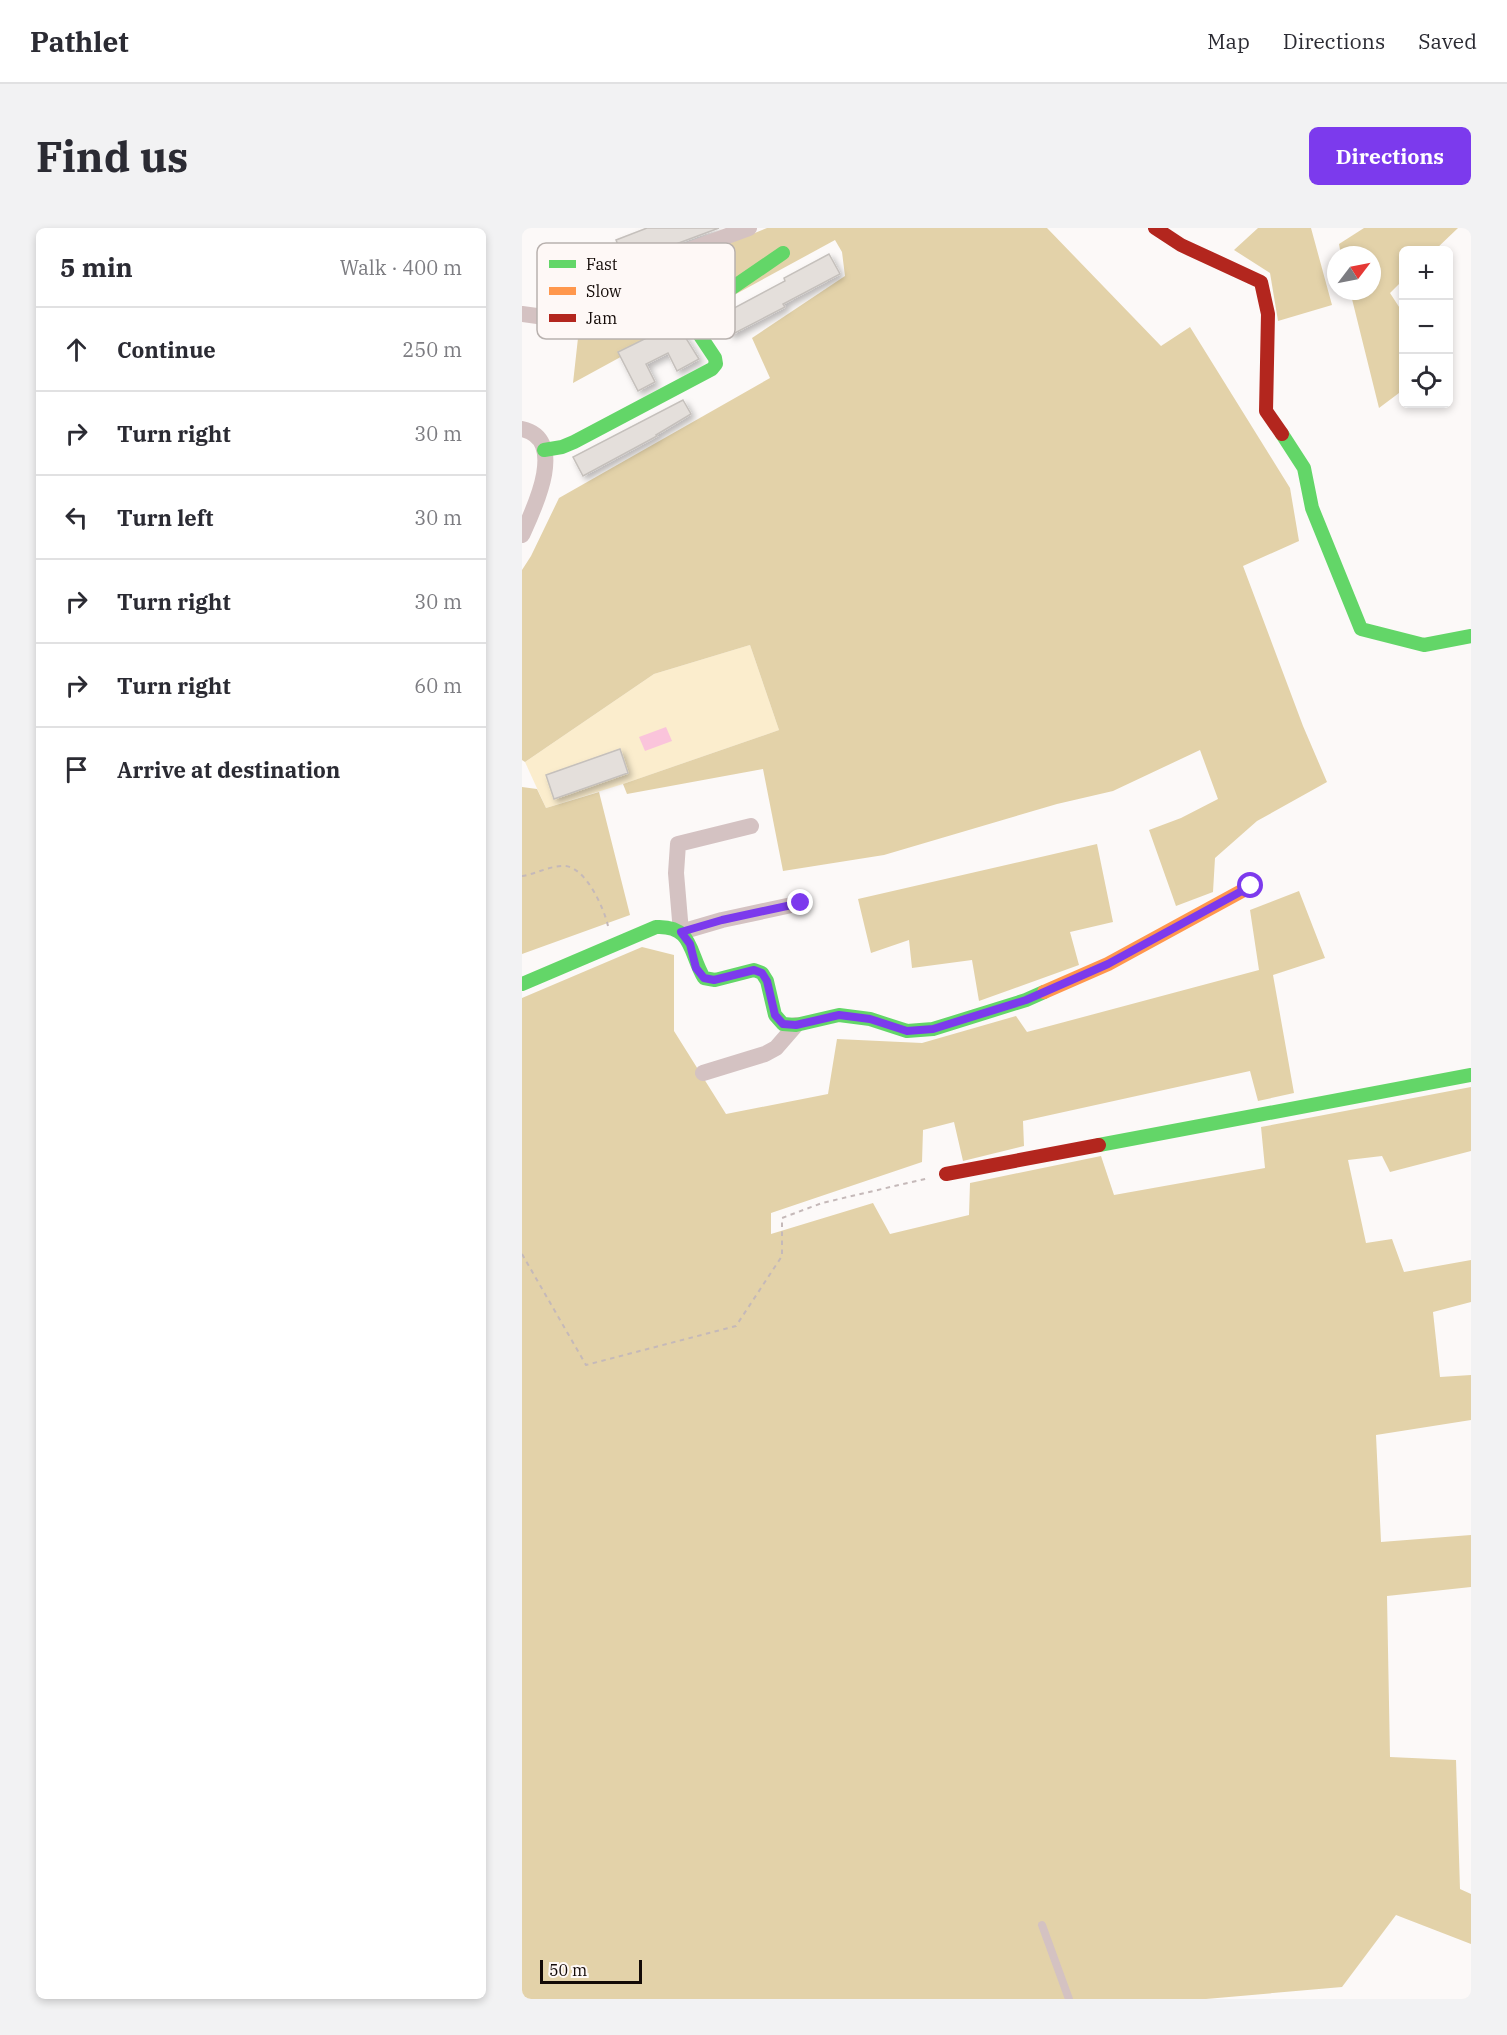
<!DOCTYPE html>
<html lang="en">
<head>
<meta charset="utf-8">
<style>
	:root { --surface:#fff; --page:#f2f2f3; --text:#2b2b33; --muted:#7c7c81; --line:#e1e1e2; --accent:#7c3aed }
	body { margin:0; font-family:"IBM Plex Serif",serif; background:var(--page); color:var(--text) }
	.controls { position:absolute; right:18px; top:18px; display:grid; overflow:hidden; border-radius:9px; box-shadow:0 3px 9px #0003 }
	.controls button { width:54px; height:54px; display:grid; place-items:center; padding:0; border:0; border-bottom:2px solid var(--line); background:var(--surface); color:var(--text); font:30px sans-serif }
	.compass { position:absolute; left:805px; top:18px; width:54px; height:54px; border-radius:50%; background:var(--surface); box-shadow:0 3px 9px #0003; rotate:58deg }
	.scale { position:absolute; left:18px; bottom:15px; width:102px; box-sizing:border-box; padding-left:6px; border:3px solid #130a07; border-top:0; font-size:16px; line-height:21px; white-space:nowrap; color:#130a07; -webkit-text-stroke:4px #fef8f6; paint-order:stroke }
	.stop { position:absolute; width:18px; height:18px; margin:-14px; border:4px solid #7c3aed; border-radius:50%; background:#fff }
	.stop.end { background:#7c3aed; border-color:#fff; box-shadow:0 2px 6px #0008 }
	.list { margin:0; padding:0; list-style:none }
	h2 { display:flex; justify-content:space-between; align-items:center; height:78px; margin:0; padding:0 24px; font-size:26px }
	h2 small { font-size:20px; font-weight:400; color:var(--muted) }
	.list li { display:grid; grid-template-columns:39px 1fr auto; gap:18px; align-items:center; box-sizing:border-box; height:84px; padding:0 24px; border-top:2px solid var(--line) }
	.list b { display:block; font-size:22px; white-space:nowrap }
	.list em { font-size:20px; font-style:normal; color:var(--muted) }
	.icon { flex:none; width:33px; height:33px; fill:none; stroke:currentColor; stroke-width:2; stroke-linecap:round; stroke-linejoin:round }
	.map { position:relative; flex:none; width:949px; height:1771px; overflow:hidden; border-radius:9px }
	header { display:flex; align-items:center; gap:36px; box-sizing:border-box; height:84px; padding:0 30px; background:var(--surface); border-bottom:2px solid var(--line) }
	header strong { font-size:28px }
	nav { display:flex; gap:33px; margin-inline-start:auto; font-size:21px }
	.intro { display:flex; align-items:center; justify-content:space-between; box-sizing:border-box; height:144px; padding:0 36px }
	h1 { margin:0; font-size:42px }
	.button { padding:15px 27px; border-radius:9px; background:var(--accent); color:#fff; font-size:21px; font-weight:700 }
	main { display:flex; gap:36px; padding:0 36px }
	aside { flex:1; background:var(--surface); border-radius:9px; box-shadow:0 3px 9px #0003 }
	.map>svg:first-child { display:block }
	.green { fill:#fbedcd }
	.forest { fill:#e3d2a9 }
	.water { fill:#fac4db }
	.building { fill:#e4dfdb; stroke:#c5c0bc; stroke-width:1.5; filter:url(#shadow) }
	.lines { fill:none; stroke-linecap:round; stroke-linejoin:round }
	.path { stroke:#c5b9b9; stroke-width:2; stroke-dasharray:4.5 4.5; stroke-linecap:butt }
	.lane { stroke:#d4c2c2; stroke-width:8 }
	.street { stroke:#d4c2c2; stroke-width:16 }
	.fast { stroke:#63d668; stroke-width:14 }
	.slow { stroke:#ff974d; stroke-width:14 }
	.jam { stroke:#b3261e; stroke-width:14 }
	.route { stroke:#7c3aed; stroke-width:8 }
	.key { fill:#fef8f6; stroke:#b8b1ae; stroke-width:1.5 }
	.key-label { font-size:16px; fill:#130a07 }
</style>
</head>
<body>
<header>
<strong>Pathlet</strong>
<nav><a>Map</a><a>Directions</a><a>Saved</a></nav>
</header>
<div class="intro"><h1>Find us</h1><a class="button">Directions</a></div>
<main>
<aside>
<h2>5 min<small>Walk · 400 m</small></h2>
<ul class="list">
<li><svg class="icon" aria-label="ahead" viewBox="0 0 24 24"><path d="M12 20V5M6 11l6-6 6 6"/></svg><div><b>Continue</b></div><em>250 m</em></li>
<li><svg class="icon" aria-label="right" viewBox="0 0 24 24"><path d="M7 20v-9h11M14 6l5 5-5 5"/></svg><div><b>Turn right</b></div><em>30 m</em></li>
<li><svg class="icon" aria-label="left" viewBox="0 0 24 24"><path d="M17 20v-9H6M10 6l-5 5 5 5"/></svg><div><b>Turn left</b></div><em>30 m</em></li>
<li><svg class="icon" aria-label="right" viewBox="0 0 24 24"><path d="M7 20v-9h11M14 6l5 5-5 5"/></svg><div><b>Turn right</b></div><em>30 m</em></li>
<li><svg class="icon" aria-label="right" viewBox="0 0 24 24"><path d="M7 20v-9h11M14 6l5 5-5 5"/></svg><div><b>Turn right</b></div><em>60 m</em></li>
<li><svg class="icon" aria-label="arrive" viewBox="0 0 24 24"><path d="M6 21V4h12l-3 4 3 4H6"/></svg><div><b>Arrive at destination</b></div></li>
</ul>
</aside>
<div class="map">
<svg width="949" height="1771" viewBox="0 0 949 1771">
	<defs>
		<filter id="shadow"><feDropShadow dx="3.5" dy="3.5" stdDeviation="3" flood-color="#0004"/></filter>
	</defs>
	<rect width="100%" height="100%" fill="#fcf9f8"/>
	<path class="green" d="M228 417 257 502 101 556 24 580 3 534 132 446Z"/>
	<path class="forest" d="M245 0H525L639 118 668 99 768 260 777 313 721 338 781 498 805 554 735 593 693 630 691 664 654 678 627 602 659 590 696 571 678 522 591 563 535 576 362 627 261 643 241 541 105 566 101 556 257 502 228 417 132 446 3 534 0 532V342L9 328 37 270 248 150 230 110 323 48 320 24 313 12 51 155 57 101 78 72 104 57Z
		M736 0H789L810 77 756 93 748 45 712 22Z
		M842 0H936L913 22H882L881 52 868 65 881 85V162L857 180 828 63H850V27H819L817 16Z
		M0 559 15 561 24 580 77 564 108 687 0 726Z
		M575 616 591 694 548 704 557 737 457 773 450 732 390 740 387 712 349 725 336 671Z
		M777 663 803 730 751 747 772 865 736 873 728 843 501 893 502 918 441 933 432 894 401 902 400 934 249 985V1006L351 975 368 1006 447 987 448 955 579 928 592 967 743 940 739 899 949 859V923L868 944 860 928 826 932 844 1015 870 1011 882 1044 949 1032V1074L911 1084 918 1149 949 1147V1192L854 1207 859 1314 949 1307V1359L865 1368 868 1529 934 1532 938 1661 949 1666V1716L874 1687 820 1759 684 1771H0V770L120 719 152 727V803L204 886 306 866 315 811 400 815 494 788 505 804 737 742 728 682Z"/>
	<path class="water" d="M144 499 150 513 123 523 117 509Z"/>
	<path class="building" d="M125 0H197L103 35 94 12Z
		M307 26 318 46 261 76 263 79 209 107 199 87 263 53 262 50Z
		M157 94 160 104 177 131 155 143 146 125 124 136 133 154 116 163 96 124Z
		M161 172 169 186 134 207 135 208 61 248 51 229Z
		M98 521 106 545 32 571 24 547Z"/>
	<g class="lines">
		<path class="path" d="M0 648C14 646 27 638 41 638 63 637 82 680 86 698
			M0 1026 64 1137 214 1098 260 1028V990L300 975 407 950"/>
		<path class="lane" d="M520 1697 547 1771"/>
		<path class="street" d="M0 86 44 92 55 88 93 53 108 44 227 0
			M0 201C46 211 12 281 0 307
			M229 598 156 616 154 645 159 704 200 692 279 675
			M181 845 243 826 254 820 274 797"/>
		<path class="fast" d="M760 206 782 240 790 280 839 401 902 417 949 408
			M22 222 40 219 52 214 190 141 194 136 193 130 171 97 170 92 172 86 261 25
			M0 756 134 699C171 697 167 725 182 750L193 752 232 742 240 745 245 753 253 787 261 796 274 797 317 787 348 791 385 803 411 801 504 772 522 764
			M577 917 949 847"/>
		<path class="slow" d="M522 764 586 736 729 658"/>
		<path class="jam" d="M633 0 659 17 739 54 746 86 744 183 760 206
			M424 946 577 917"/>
	</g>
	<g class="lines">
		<path class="route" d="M279 675 200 692 159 704 168 716 174 740 182 750 192 752 232 742 240 745 245 753 253 787 261 796 274 797 317 787 348 791 385 803 411 801 504 772 586 736 729 658"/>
	</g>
	<rect x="15" y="15" width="198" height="96" rx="9" class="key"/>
	<rect x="27" y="32" width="27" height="8" fill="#63d668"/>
	<rect x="27" y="59" width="27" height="8" fill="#ff974d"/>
	<rect x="27" y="86" width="27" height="8" fill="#b3261e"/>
	<g class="key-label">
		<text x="64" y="42">Fast</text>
		<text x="64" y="69">Slow</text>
		<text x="64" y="96">Jam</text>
	</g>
</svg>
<div class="controls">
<button>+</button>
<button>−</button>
<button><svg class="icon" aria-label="locate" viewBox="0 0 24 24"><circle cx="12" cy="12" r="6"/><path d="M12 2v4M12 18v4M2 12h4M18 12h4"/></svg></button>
</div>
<svg class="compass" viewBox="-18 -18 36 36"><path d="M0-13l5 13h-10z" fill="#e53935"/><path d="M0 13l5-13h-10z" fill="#7c7c81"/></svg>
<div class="scale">50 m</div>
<div class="stop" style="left:729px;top:658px"></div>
<div class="stop end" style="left:279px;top:675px"></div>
</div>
</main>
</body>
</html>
